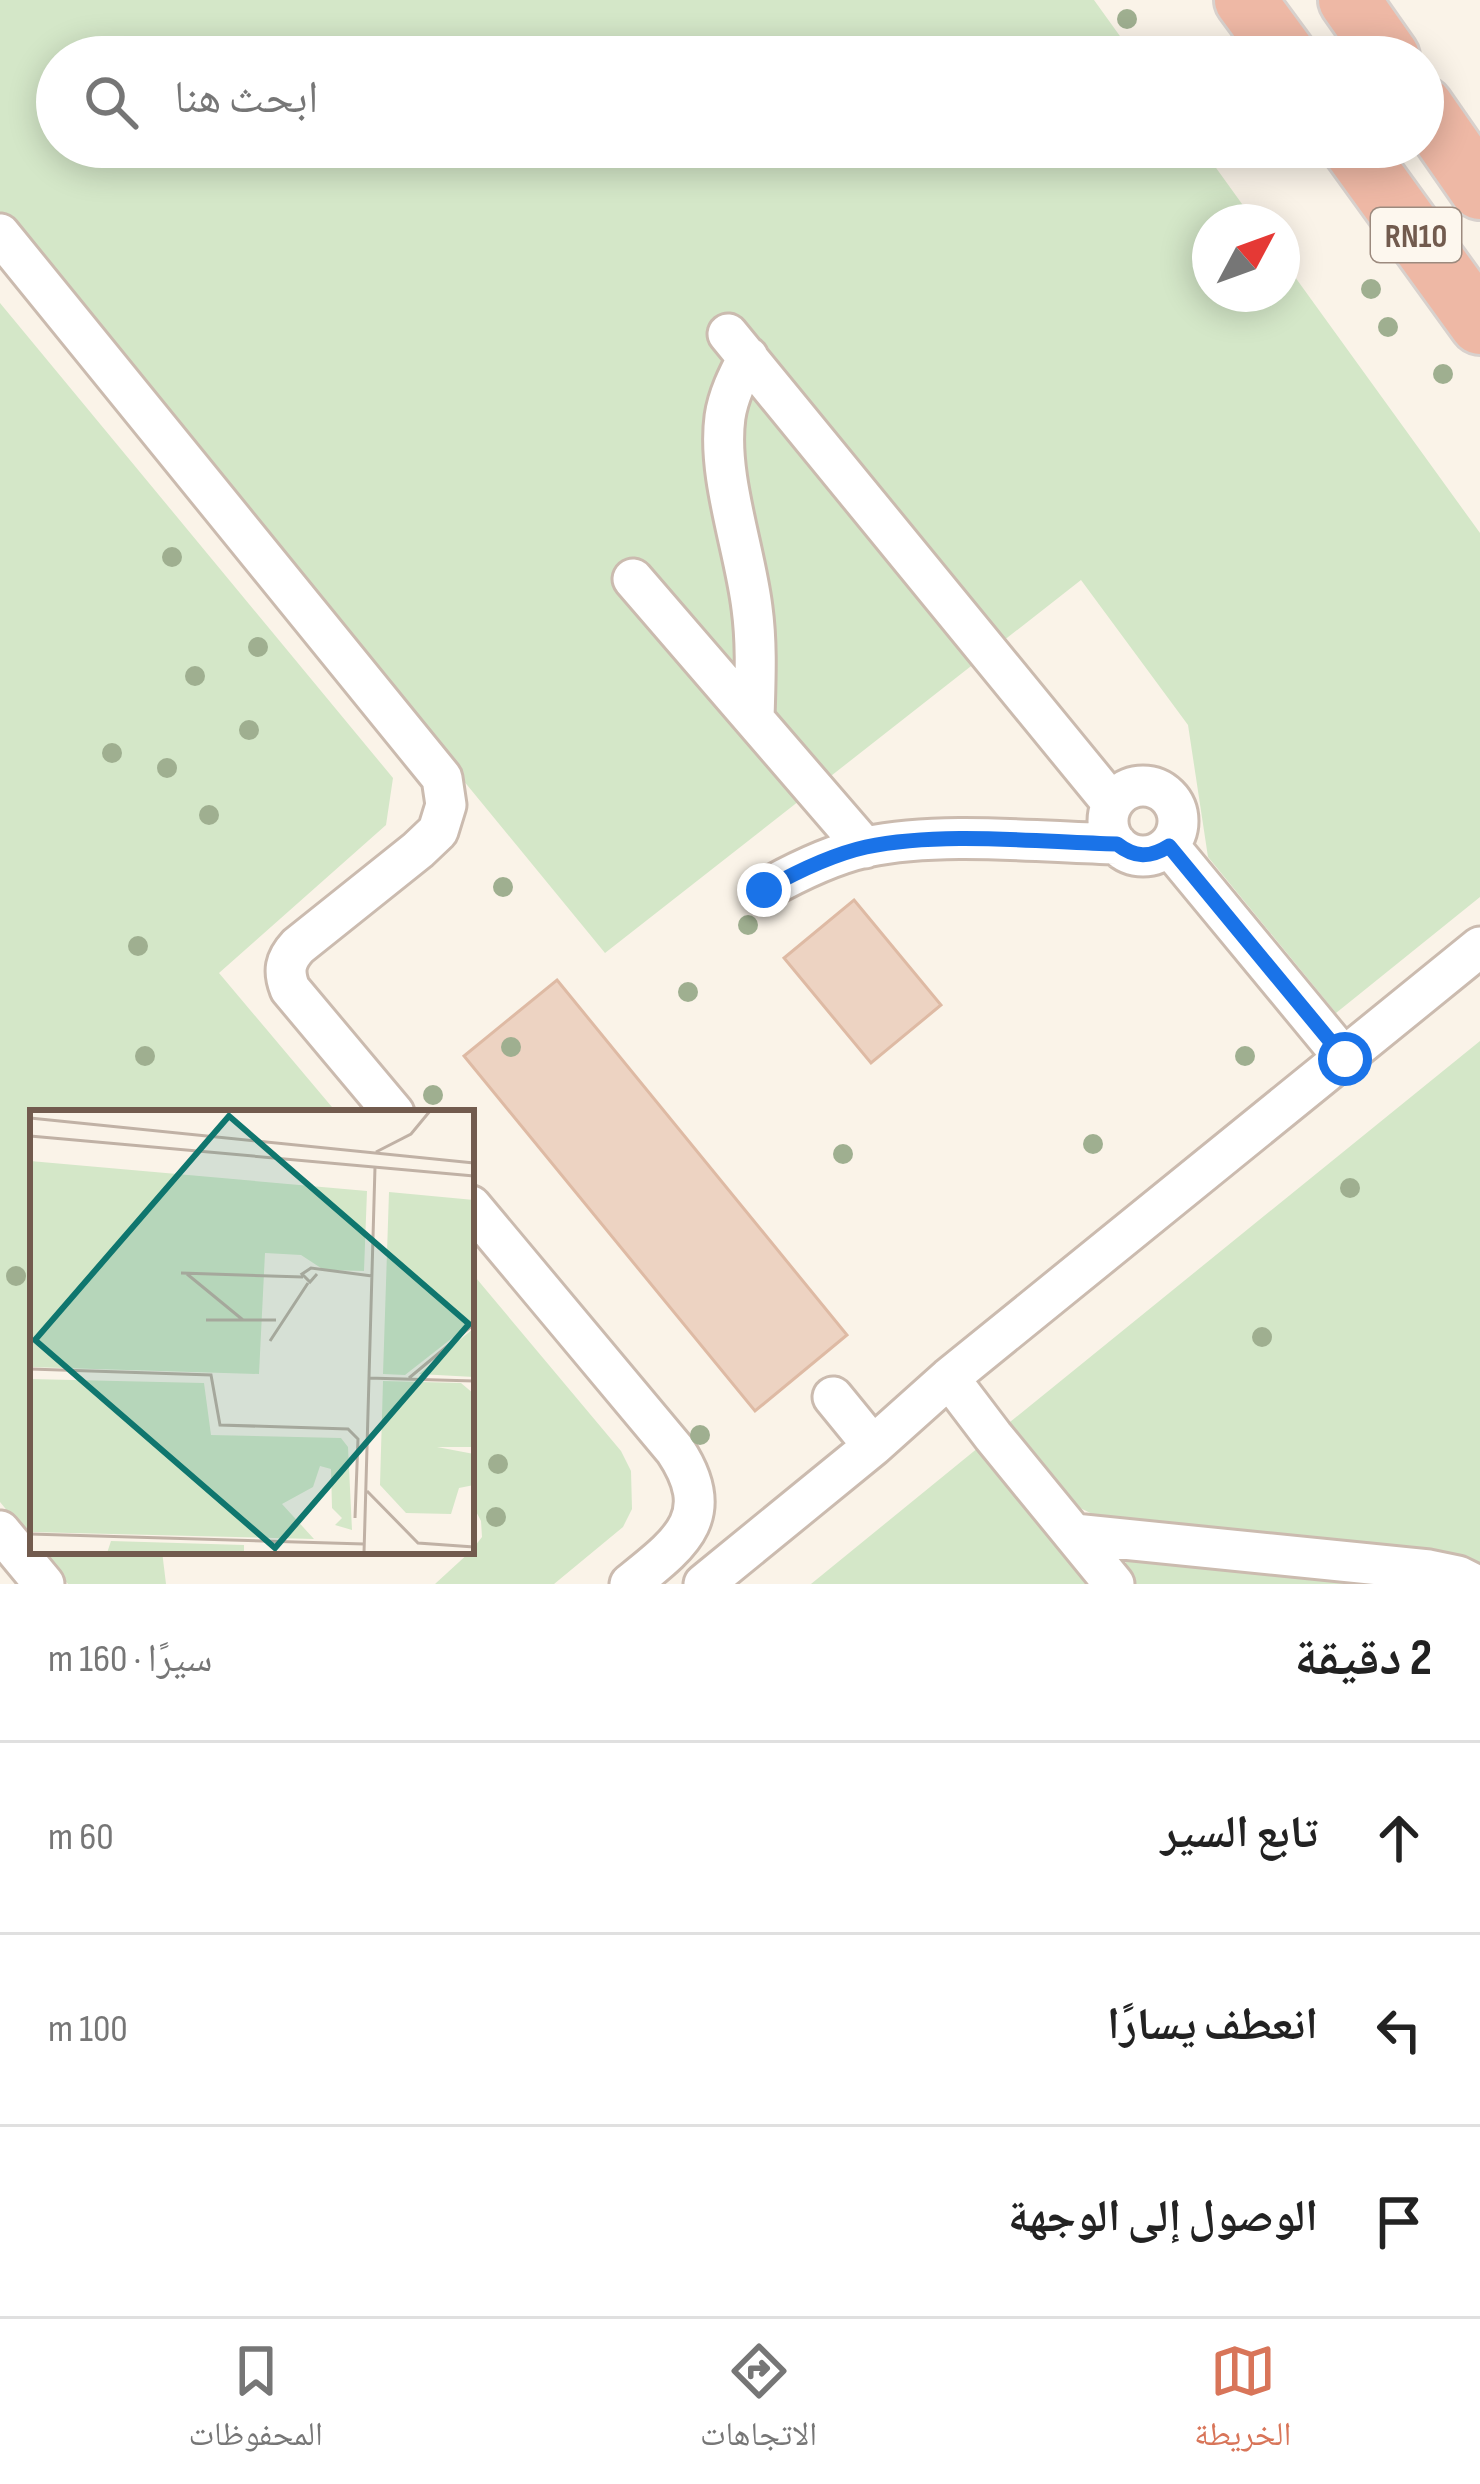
<!DOCTYPE html>
<html lang="ar">
<head>
<meta charset="utf-8">
<style>
	:root { --surface:#fff; --page:#f2f2f2; --text:#222; --muted:#767676; --line:#e0e0e0; --accent:#d87559 }
	body { margin:0; font-family:"Sofia Sans Condensed","Noto Naskh Arabic",sans-serif; background:var(--page); color:var(--text); direction:rtl }
	.compass { position:absolute; left:1192px; top:204px; width:108px; height:108px; border-radius:50%; background:var(--surface); box-shadow:0 6px 30px #0003; rotate:49deg }
	.stop { position:absolute; width:36px; height:36px; margin:-27px; border:9px solid #1a73e8; border-radius:50%; background:#fff }
	.stop.end { background:#1a73e8; border-color:#fff; box-shadow:0 3px 12px #0008 }
	.list { margin:0; padding:0; list-style:none }
	h2 { display:flex; justify-content:space-between; align-items:center; height:156px; margin:0; padding:0 48px; font-size:51px }
	h2 small { font-size:39px; font-weight:400; color:var(--muted) }
	.list li { display:grid; grid-template-columns:78px 1fr auto; gap:36px; align-items:center; box-sizing:border-box; height:192px; padding:0 48px; border-top:3px solid var(--line) }
	.list b { display:block; font-size:45px; white-space:nowrap }
	.list em { font-size:39px; font-style:normal; color:var(--muted) }
	.icon { flex:none; width:66px; height:66px; fill:none; stroke:currentColor; stroke-width:2; stroke-linecap:round; stroke-linejoin:round }
	.map { position:relative; flex:none; width:1480px; height:1584px; overflow:hidden; direction:ltr }
	.search { position:absolute; background:var(--surface); box-shadow:0 6px 30px #0003; left:36px; right:36px; top:36px; height:132px; display:flex; align-items:center; gap:30px; box-sizing:border-box; padding:0 42px; border-radius:66px; color:var(--muted); font-size:45px }
	.sheet { height:732px; background:var(--surface) }
	nav { display:flex; justify-content:space-around; align-items:center; box-sizing:border-box; height:168px; border-top:3px solid var(--line); background:var(--surface); font-size:33px; color:var(--muted) }
	nav a { display:grid; justify-items:center; gap:6px }
	nav .on { color:var(--accent) }
	.map>svg:first-child { display:block }
	.green { fill:#d4e7c8 }
	.building { fill:#edd3c2; stroke:#debaa4; stroke-width:3 }
	.lines { fill:none; stroke-linecap:round; stroke-linejoin:round }
	.minor-casing { stroke:#cbbbaf; stroke-width:45 }
	.highway-casing { stroke:#d8d1cd; stroke-width:66 }
	.minor { stroke:#fff; stroke-width:39 }
	.highway { stroke:#eeb8a5; stroke-width:60 }
	.tree { fill:#9faf90 }
	.route { stroke:#1a73e8; stroke-width:15 }
	.labels { text-anchor:middle; stroke-width:12; stroke-linejoin:round; paint-order:stroke }
	.shield { fill:#fdf7ee; stroke:#9c8a7e; stroke-width:3 }
	.shield-label { font-size:33px; font-weight:bold; fill:#725b4e }
	.inset-road { fill:none; stroke:#c0b1a5; stroke-width:3 }
	.view { fill:#0f766e; fill-opacity:0.15; stroke:#0f766e; stroke-width:6 }
	.inset-edge { fill:none; stroke:#725b4e; stroke-width:6 }
</style>
</head>
<body>
<div class="map">
<svg width="1480" height="1584" viewBox="0 0 1480 1584">
	<rect width="100%" height="100%" fill="#faf3e8"/>
	<path class="green" d="M0 0H1094L1135 57H57V147H1201L1255 222H1210V294H1282V259L1480 533V897L1336 1013 1208 857 1188 725 1081 580 605 953 0 216Z
		M0 303 393 778 386 825 219 973 337 1113H33V1542L0 1502Z
		M1480 1041V1563L1460 1557 1101 1518 1080 1508 1010 1422Z
		M471 1272 621 1451 631 1471 632 1509 623 1527 554 1584H435L471 1551 482 1537 481 1521 471 1502Z
		M984 1443 1099 1584H811Z
		M40 1551H162L166 1584H68Z
		M1126 1557 1430 1584H1135L1126 1572Z"/>
	<path class="building" d="M854 900 941 1005 871 1063 784 958Z
		M557 980 847 1335 755 1411 464 1056Z"/>
	<g class="lines">
		<defs>
			<path id="minor" d="M0 234 442 778 446 805 438 831 418 850 298 946C285 960 283 971 290 989L394 1113
				M728 334 1112 803
				M748 357C738 376 728 396 725 417 717 476 745 549 752 608 757 645 755 682 754 719
				M633 579 865 848
				M1108 821a35 35 0 1 1 70 0a35 35 0 1 1-70 0Z
				M1169 846 1345 1059
				M764 890C796 872 830 855 866 847 941 831 1039 842 1117 844
				M471 1206 675 1450C719 1516 681 1543 630 1584
				M949 1378 993 1436 1114 1584
				M833 1397 873 1446
				M0 1531 44 1584
				M1074 1534 1429 1570 1458 1576 1474 1584
				M704 1584 873 1446 949 1378 1480 947"/>
			<path id="highway" d="M1245 0 1287 57
				M1349 0 1389 57
				M1423 107 1480 189
				M1352 147 1480 324"/>
		</defs>
		<use href="#minor" class="minor-casing"/>
		<use href="#highway" class="highway-casing"/>
		<use href="#minor" class="minor"/>
		<use href="#highway" class="highway"/>
	</g>
	<g class="tree">
		<circle cx="1127" cy="19" r="10"/>
		<circle cx="1371" cy="289" r="10"/>
		<circle cx="1388" cy="327" r="10"/>
		<circle cx="1443" cy="374" r="10"/>
		<circle cx="172" cy="557" r="10"/>
		<circle cx="258" cy="647" r="10"/>
		<circle cx="195" cy="676" r="10"/>
		<circle cx="249" cy="730" r="10"/>
		<circle cx="112" cy="753" r="10"/>
		<circle cx="167" cy="768" r="10"/>
		<circle cx="209" cy="815" r="10"/>
		<circle cx="503" cy="887" r="10"/>
		<circle cx="748" cy="925" r="10"/>
		<circle cx="138" cy="946" r="10"/>
		<circle cx="688" cy="992" r="10"/>
		<circle cx="511" cy="1047" r="10"/>
		<circle cx="145" cy="1056" r="10"/>
		<circle cx="1245" cy="1056" r="10"/>
		<circle cx="433" cy="1095" r="10"/>
		<circle cx="1093" cy="1144" r="10"/>
		<circle cx="843" cy="1154" r="10"/>
		<circle cx="1350" cy="1188" r="10"/>
		<circle cx="16" cy="1276" r="10"/>
		<circle cx="1262" cy="1337" r="10"/>
		<circle cx="700" cy="1435" r="10"/>
		<circle cx="498" cy="1464" r="10"/>
		<circle cx="496" cy="1517" r="10"/>
	</g>
	<g class="lines">
		<path class="route" d="M764 890C796 872 830 855 866 847 943 831 1038 842 1117 844 1135 858 1150 858 1169 846L1345 1059"/>
	</g>
	<g class="labels">
		<rect class="shield" x="1371" y="208" width="90" height="54" rx="9"/>
		<g class="shield-label">
			<text x="1416" y="247">RN10</text>
		</g>
	</g>
	<g transform="translate(30 1110)">
		<rect width="444" height="444" fill="#faf3e8"/>
		<path d="M0 51 337 81 334 161 294 160 271 145 235 143 229 264 0 257ZM359 82 444 90V211L375 265 353 264ZM444 218V267L389 264ZM0 269 174 273 181 325 311 328 318 337 322 420 305 415 312 408 302 398 301 359 290 356 283 377 252 394 284 429 0 422ZM353 271 431 273 444 284V337H407L444 344V375L429 378 421 404 376 403 350 375ZM81 431 214 435V443H77Z" fill="#d4e7c8"/>
		<path class="inset-road" d="M0 8 444 53M0 26 444 66M346 42 381 24 400 1M151 163 273 167M157 164 213 210M287 164 280 172 272 164 281 158 342 166M176 210H246M240 231 278 173M0 259 181 265 190 315 318 319 328 329 325 408M338 268 444 271M379 268 444 214M337 381 388 433 444 437M0 424 334 434M334 443 345 57"/>
		<path class="view" d="M199 6 439 214 245 438 5 230Z"/>
		<rect width="444" height="444" class="inset-edge"/>
	</g>
</svg>
<svg class="compass" viewBox="-18 -18 36 36"><path d="M0-13l5 13h-10z" fill="#e53935"/><path d="M0 13l5-13h-10z" fill="#767676"/></svg>
<div class="stop" style="left:1345px;top:1059px"></div>
<div class="stop end" style="left:764px;top:890px"></div>
<div class="search"><svg class="icon" aria-label="search" viewBox="0 0 24 24"><circle cx="10" cy="10" r="6"/><path d="M15 15l6 6"/></svg>ابحث هنا</div>
</div>
<section class="sheet">
<h2>2 دقيقة<small>سيرًا · 160 m</small></h2>
<ul class="list">
<li><svg class="icon" aria-label="ahead" viewBox="0 0 24 24"><path d="M12 20V5M6 11l6-6 6 6"/></svg><div><b>تابع السير</b></div><em>60 m</em></li>
<li><svg class="icon" aria-label="left" viewBox="0 0 24 24"><path d="M17 20v-9H6M10 6l-5 5 5 5"/></svg><div><b>انعطف يسارًا</b></div><em>100 m</em></li>
<li><svg class="icon" aria-label="arrive" viewBox="0 0 24 24"><path d="M6 21V4h12l-3 4 3 4H6"/></svg><div><b>الوصول إلى الوجهة</b></div></li>
</ul>
</section>
<nav>
<a class="on"><svg class="icon" aria-label="map" viewBox="0 0 24 24"><path d="M3 6l6-2 6 2 6-2v14l-6 2-6-2-6 2zM9 4v14M15 6v14"/></svg>الخريطة</a>
<a><svg class="icon" aria-label="directions" viewBox="0 0 24 24"><path d="M12 3l9 9-9 9-9-9zM9 14v-3h6M13 9l2 2-2 2"/></svg>الاتجاهات</a>
<a><svg class="icon" aria-label="saved" viewBox="0 0 24 24"><path d="M7 4h10v16l-5-4-5 4z"/></svg>المحفوظات</a>
</nav>
</body>
</html>
